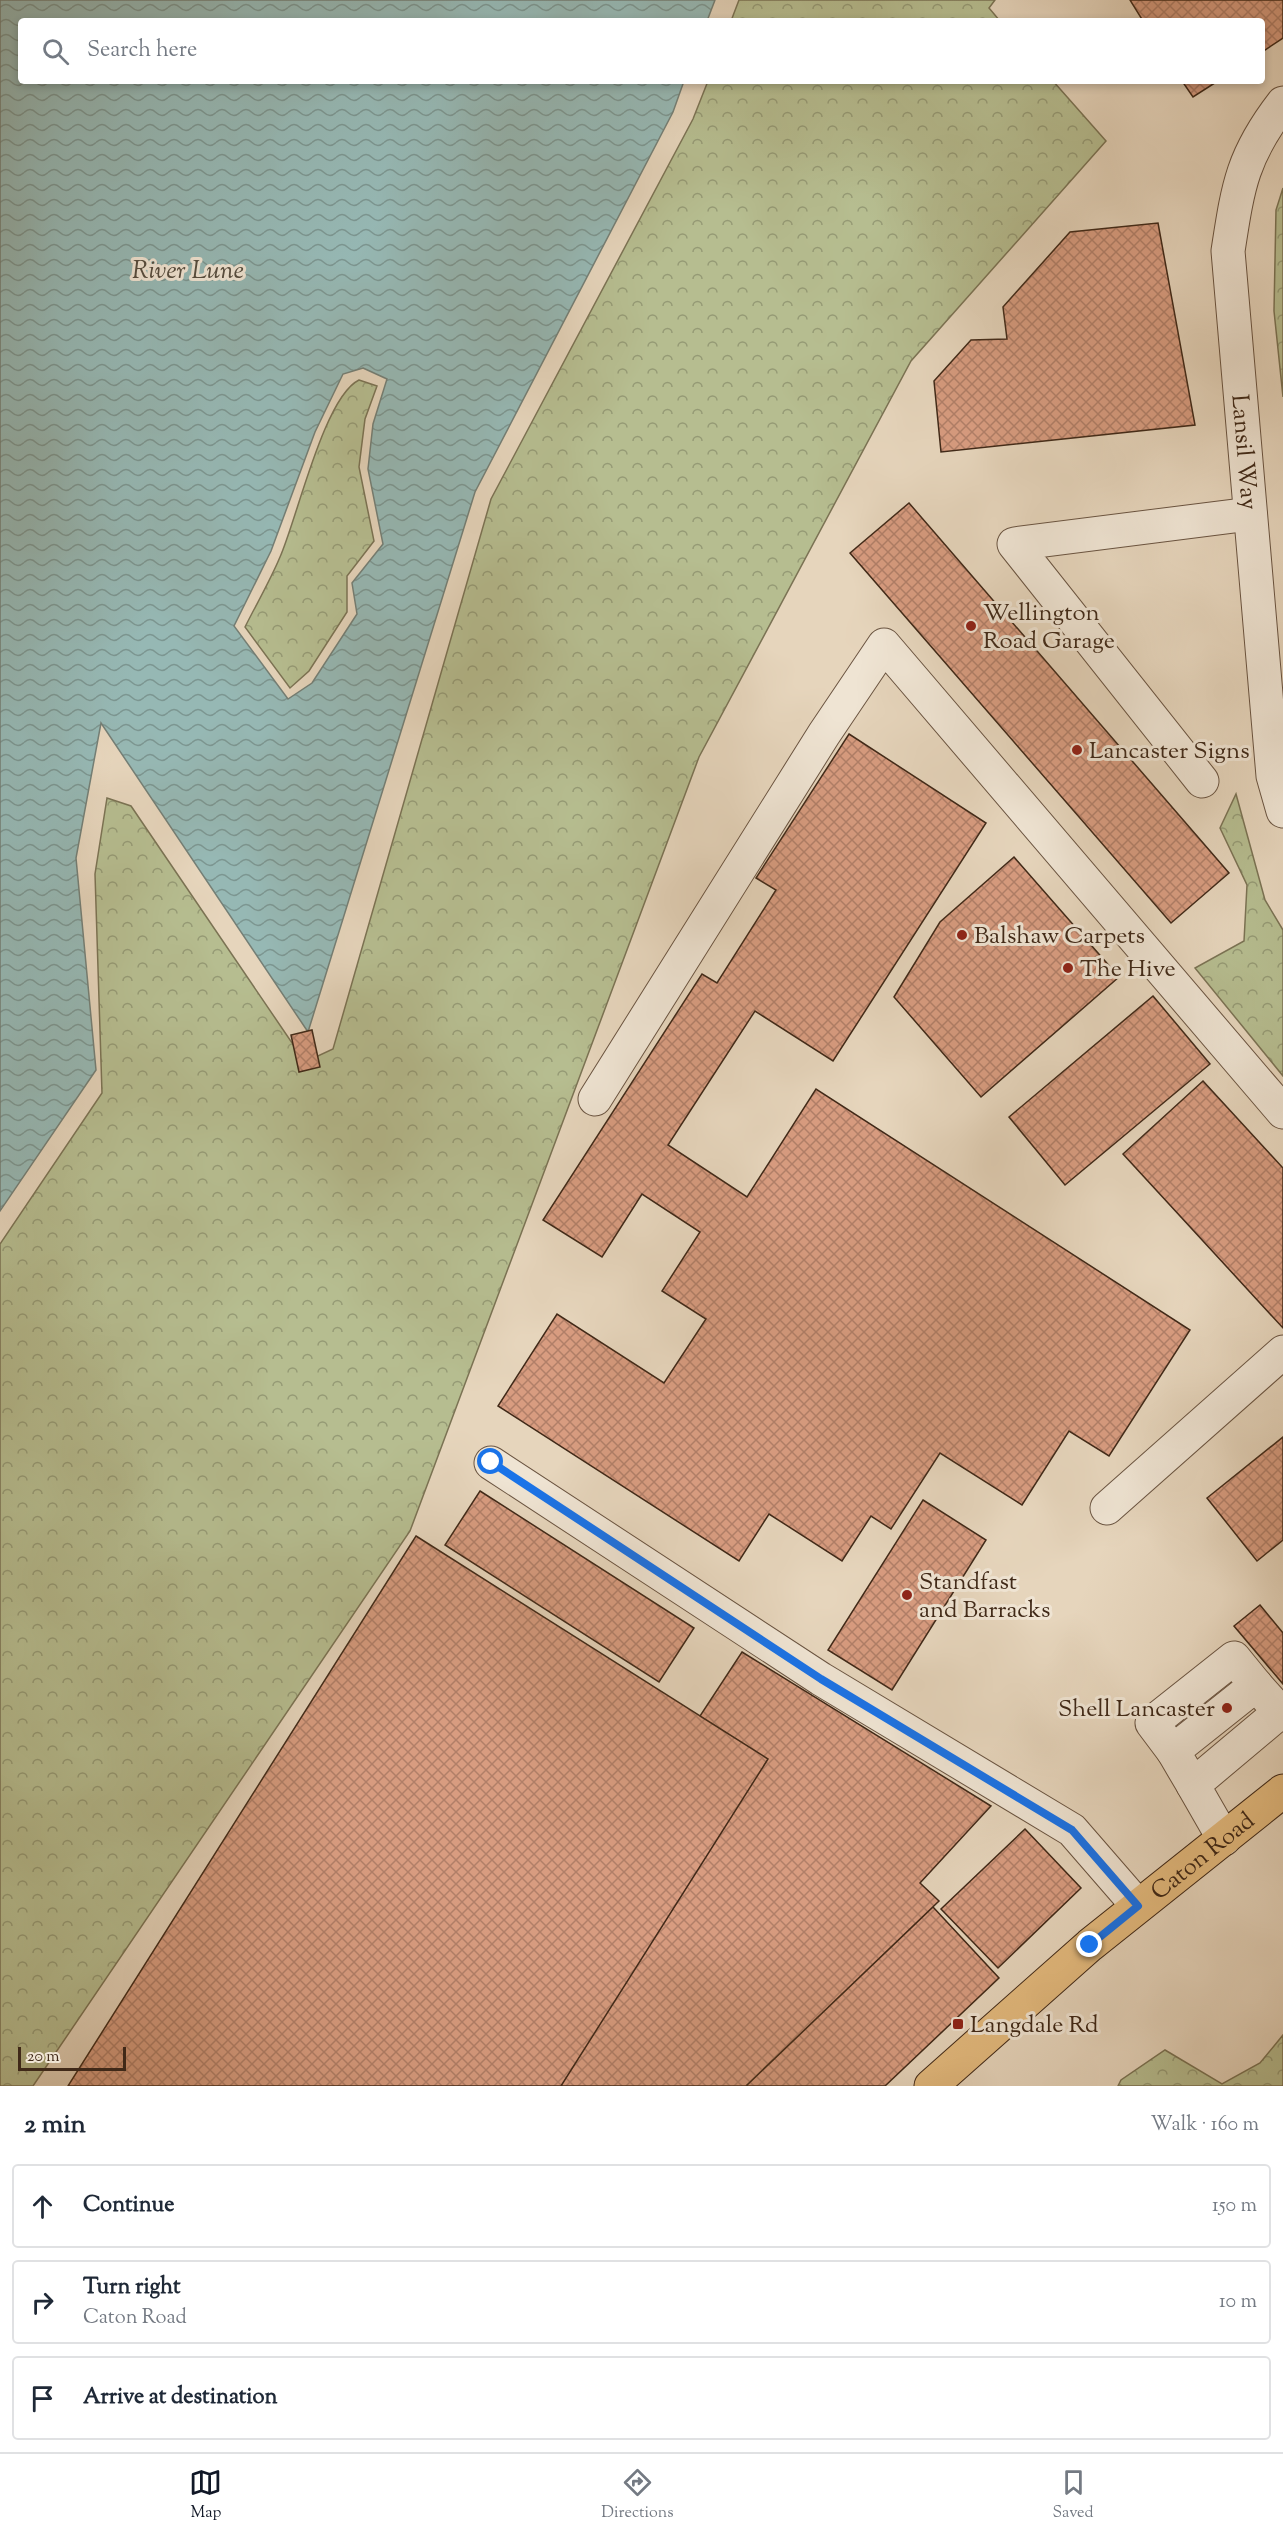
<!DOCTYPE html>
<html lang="en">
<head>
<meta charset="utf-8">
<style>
	:root { --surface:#fff; --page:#f6f6f7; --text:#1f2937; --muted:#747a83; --line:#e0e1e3; --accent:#111827 }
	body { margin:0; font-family:"Sorts Mill Goudy",serif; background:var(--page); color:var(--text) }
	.scale { position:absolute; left:18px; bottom:15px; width:108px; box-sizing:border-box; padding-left:6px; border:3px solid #402918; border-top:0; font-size:16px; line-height:21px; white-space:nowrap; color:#402918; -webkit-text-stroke:4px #efe4d3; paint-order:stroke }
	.stop { position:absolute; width:18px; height:18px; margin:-14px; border:4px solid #1a73e8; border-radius:50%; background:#fff }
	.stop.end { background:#1a73e8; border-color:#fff; box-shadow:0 2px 6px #0008 }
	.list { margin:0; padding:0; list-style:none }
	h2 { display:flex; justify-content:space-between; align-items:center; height:78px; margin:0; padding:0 24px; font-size:26px }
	h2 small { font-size:20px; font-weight:400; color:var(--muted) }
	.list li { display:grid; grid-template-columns:39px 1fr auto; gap:18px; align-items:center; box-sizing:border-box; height:84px; margin:0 12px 12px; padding:0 12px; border:2px solid var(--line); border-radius:6px }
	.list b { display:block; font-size:22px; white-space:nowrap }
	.list p { margin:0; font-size:20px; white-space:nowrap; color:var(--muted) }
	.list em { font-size:20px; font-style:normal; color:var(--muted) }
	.icon { flex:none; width:33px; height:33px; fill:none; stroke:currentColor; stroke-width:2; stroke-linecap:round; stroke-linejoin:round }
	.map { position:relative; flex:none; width:1283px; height:2086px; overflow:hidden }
	.search { position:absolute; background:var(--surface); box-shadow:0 3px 9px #0003; left:18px; right:18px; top:18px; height:66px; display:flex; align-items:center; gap:15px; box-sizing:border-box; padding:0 21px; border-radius:6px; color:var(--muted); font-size:22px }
	.sheet { height:366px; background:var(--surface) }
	nav { display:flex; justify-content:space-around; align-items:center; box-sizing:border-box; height:84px; border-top:2px solid var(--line); background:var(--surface); font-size:16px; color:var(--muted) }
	nav a { display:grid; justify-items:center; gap:3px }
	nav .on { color:var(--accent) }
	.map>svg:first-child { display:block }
	.forest { fill:url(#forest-crowns); stroke:#7b7354; stroke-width:1.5 }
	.water { fill:url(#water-waves); stroke:#747f76; stroke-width:1.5; fill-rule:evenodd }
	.building { fill:url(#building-cross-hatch); stroke:#402918; stroke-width:1.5 }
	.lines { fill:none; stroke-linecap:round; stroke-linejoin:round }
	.minor-casing { stroke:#6a5441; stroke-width:35 }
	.major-casing { stroke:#402918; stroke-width:35 }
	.minor { stroke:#efe4d3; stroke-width:33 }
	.major { stroke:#e3ba7e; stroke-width:33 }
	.route { stroke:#1a73e8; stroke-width:8 }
	.poi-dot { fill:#8f2418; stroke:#efe4d3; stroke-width:2 }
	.labels { text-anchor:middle; stroke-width:6; stroke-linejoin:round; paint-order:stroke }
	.street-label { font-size:24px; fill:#402918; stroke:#efe4d3 }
	.poi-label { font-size:24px; fill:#402918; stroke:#efe4d3; text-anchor:start }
	.water-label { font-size:26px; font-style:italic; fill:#564d3f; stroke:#efe4d3 }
</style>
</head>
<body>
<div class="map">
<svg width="1283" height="2086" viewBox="0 0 1283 2086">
	<defs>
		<pattern id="forest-crowns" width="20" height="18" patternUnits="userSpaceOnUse" patternTransform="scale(1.5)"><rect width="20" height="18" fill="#b6bd90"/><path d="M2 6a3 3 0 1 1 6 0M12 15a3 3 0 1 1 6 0" fill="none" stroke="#959a75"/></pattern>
		<pattern id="water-waves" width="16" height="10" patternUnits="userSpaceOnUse" patternTransform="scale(1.5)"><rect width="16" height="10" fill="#96b8b4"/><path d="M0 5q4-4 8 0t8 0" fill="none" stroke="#7c9691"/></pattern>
		<pattern id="building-cross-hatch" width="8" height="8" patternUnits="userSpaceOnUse" patternTransform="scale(1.5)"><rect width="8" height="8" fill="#d89c80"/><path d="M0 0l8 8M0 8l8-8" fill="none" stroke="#b17f68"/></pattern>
	</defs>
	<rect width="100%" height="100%" fill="#e6d5bc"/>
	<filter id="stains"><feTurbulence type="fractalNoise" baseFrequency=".00333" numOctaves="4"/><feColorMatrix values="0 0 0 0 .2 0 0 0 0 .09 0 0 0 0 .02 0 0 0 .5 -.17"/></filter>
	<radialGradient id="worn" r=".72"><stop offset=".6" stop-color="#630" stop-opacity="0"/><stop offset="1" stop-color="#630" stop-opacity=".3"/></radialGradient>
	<path class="forest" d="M739 0H995L989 8 1000 21H731Z
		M708 81H1053L1106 141 911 361 699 757 410 1531 33 2086H0V1244L102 1093 95 874 107 798 131 806 305 1062 333 1049 491 499 693 119Z
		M1283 188V397L1274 311 1276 210Z
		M359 380 377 386 365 419 359 467 374 541 347 576V612L309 671 290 688 245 627C257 603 270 581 280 557 297 519 324 397 359 380Z
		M1236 794 1265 900 1283 930V1076L1195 968 1244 941 1247 885 1220 828Z
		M1283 2035V2086H1118L1121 2080 1165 2050 1222 2084 1260 2063Z"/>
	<path class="water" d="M0 0H715L707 21H21V81H684L673 112 475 492 308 1032 101 723 76 858 96 1070 0 1211ZM363 368 387 379 373 424 368 469 383 544 352 583 357 614 312 683 288 699 234 626 271 551 315 432 343 374Z"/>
	<path class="building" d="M1130 0H1283V38L1262 52V21H1143Z
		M1182 81H1218L1193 97Z
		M1158 223 1195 425 941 452 934 381 971 340 1007 339 1003 307 1070 232Z
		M909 503 1229 873 1171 923 850 553Z
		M849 734 986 823 833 1061 755 1011 668 1145 747 1197 816 1089 1190 1330 1109 1456 1069 1431 1022 1505 940 1453 891 1529 871 1516 842 1561 769 1514 739 1561 498 1406 557 1314 664 1383 706 1319 662 1291 700 1232 642 1194 602 1257 543 1220 702 974 717 983 776 890 756 878Z
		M1014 857 1119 977 981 1097 894 997 940 922Z
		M1153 996 1210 1064 1065 1185 1009 1117Z
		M312 1030 320 1067 299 1072 291 1035Z
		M1203 1081 1283 1168V1328L1123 1154Z
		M1283 1437V1540L1257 1561 1207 1498Z
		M480 1491 694 1628 659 1682 445 1545Z
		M923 1500 986 1540 892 1690 828 1650Z
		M416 1536 768 1759 561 2086H68Z
		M1260 1605 1283 1633V1684L1234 1626Z
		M742 1652 991 1806 920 1883 939 1901 746 2086H561L768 1759 700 1716Z
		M1025 1829 1081 1888 998 1968 941 1909Z
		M933 1907 999 1978 885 2086H746Z"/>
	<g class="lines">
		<defs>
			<g id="minor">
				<path id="s1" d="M1283 103C1242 156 1238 186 1228 251L1273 776 1283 811"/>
				<path d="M1202 781 1014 544 1250 514"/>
				<path d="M595 1099 824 734 884 645 1283 1112"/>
				<path d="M491 1463 821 1679 1072 1830 1138 1906"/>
				<path d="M1107 1508 1283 1352"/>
				<path d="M1173 1751 1152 1723 1234 1658 1256 1685"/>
				<path d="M1193 1785 1173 1751 1256 1685 1280 1712"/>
				<path d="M1224 1839 1193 1785 1280 1712 1283 1715"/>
			</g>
			<g id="major">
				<path id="s2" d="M931 2086 1090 1945 1283 1791"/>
			</g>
		</defs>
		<use href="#minor" class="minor-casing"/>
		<use href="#major" class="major-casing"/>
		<use href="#minor" class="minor"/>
		<use href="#major" class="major"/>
	</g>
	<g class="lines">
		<path class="route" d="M491 1462 821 1679 1072 1830 1138 1906 1090 1945"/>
	</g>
	<g class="poi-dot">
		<circle cx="971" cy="626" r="6"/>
		<circle cx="1077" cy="750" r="6"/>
		<circle cx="962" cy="935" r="6"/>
		<circle cx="1068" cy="968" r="6"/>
		<circle cx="907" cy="1595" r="6"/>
		<circle cx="1227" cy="1708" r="6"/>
		<rect x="952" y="2018" width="12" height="12" rx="3"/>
	</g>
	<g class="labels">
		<g class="street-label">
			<text dy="8" stroke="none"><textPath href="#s1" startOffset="362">Lansil Way</textPath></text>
			<text dy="8" stroke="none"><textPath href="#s2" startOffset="356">Caton Road</textPath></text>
		</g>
		<g class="poi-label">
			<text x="983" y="620">Wellington<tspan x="983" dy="28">Road Garage</tspan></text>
			<text x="1089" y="758">Lancaster Signs</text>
			<text x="974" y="943">Balshaw Carpets</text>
			<text x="1080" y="976">The Hive</text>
			<text x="919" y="1589">Standfast<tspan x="919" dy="28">and Barracks</tspan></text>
			<text x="1215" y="1716" text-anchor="end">Shell Lancaster</text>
			<text x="970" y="2032">Langdale Rd</text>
		</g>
		<g class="water-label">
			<text x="188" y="278">River Lune</text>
		</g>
	</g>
	<rect width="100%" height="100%" filter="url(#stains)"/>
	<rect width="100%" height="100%" fill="url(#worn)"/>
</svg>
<div class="scale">20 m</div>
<div class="stop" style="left:491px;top:1462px"></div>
<div class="stop end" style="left:1090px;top:1945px"></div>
<div class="search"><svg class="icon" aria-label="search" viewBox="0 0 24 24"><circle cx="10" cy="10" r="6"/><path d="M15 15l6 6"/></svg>Search here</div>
</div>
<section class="sheet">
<h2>2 min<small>Walk · 160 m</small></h2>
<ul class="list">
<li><svg class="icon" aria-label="ahead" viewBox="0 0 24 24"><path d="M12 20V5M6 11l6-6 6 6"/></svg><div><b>Continue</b></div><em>150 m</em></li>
<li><svg class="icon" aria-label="right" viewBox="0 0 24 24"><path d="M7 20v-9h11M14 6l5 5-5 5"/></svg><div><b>Turn right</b><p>Caton Road</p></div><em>10 m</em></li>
<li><svg class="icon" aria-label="arrive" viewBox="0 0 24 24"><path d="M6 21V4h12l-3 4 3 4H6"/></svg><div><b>Arrive at destination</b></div></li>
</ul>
</section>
<nav>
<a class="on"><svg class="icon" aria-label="map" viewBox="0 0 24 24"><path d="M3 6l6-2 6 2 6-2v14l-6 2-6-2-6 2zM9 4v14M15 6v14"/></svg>Map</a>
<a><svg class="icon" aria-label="directions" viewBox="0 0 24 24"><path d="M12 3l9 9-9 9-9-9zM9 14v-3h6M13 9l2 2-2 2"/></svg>Directions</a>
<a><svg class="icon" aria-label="saved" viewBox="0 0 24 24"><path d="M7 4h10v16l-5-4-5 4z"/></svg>Saved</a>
</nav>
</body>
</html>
